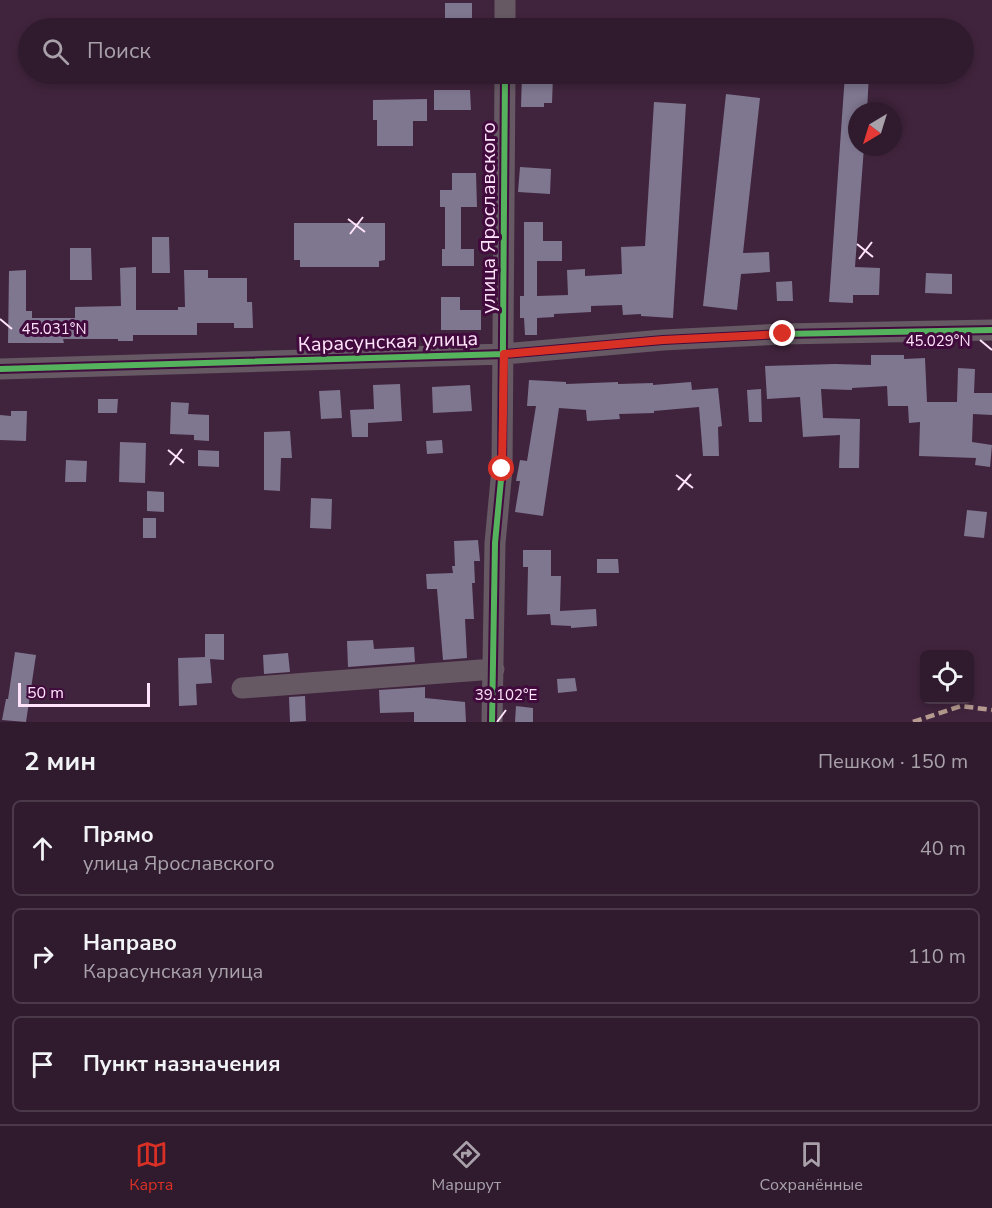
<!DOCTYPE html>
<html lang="ru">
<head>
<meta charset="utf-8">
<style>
	:root { --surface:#301b2e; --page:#382436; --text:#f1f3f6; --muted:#a8a1aa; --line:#4b394a; --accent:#d93025 }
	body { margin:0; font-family:"Nunito Sans",sans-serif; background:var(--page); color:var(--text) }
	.controls { position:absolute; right:18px; bottom:18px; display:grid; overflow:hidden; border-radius:9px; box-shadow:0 3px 9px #0003 }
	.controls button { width:54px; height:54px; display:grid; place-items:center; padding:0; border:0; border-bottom:2px solid var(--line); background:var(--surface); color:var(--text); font:30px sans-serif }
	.compass { position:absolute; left:848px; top:102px; width:54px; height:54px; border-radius:50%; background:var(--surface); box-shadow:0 3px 9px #0003; rotate:218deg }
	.scale { position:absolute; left:18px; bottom:15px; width:132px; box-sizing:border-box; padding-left:6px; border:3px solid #ffe3fa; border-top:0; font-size:16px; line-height:21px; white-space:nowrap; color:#ffe3fa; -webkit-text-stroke:4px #410b3d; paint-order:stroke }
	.stop { position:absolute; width:18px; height:18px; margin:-14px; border:4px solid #d93025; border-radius:50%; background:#fff }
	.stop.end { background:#d93025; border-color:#fff; box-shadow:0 2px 6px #0008 }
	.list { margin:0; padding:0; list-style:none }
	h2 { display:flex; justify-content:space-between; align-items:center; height:78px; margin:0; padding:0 24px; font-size:26px }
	h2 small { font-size:20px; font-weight:400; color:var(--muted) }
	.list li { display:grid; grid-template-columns:39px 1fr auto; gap:18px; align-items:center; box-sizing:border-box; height:96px; margin:0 12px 12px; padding:0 12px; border:2px solid var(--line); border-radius:9px }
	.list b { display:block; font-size:22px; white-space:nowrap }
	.list p { margin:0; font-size:20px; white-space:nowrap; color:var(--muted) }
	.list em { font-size:20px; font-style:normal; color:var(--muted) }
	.icon { flex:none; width:33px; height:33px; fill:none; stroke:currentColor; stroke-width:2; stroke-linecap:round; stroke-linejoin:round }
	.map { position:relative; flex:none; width:992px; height:722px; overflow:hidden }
	.search { position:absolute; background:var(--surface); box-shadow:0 3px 9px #0003; left:18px; right:18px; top:18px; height:66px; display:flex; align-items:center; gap:15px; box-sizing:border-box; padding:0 21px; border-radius:33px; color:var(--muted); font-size:22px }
	.sheet { height:402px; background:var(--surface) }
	nav { display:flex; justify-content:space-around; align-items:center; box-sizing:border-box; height:84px; border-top:2px solid var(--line); background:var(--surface); font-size:16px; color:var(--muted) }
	nav a { display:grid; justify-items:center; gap:3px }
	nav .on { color:var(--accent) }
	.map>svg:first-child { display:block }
	.building { fill:#7f7690 }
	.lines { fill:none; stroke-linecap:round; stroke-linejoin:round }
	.minor { stroke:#665964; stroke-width:21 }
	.quiet { stroke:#b69a8f; stroke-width:4.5; stroke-dasharray:9 4.5; stroke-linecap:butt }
	.cycleway-casing { stroke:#410b3d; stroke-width:10 }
	.cycleway { stroke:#56b35d; stroke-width:6 }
	.route { stroke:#d93025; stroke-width:8 }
	.ticks { fill:none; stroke:#ffe3fa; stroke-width:2 }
	.labels { text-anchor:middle; stroke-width:6; stroke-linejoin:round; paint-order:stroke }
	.street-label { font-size:20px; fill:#ffe3fa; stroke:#410b3d }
	.ticks-label { font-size:15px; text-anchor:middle; fill:#ffe3fa; stroke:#410b3d; stroke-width:6; stroke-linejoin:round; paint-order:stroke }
</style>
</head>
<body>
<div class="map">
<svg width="992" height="722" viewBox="0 0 992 722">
	<rect width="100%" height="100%" fill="#40243d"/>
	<path class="building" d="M445 3H472V28H445Z
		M845 74H869L867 111H857V147H864L855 267 880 268 879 295H853V303L829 302Z
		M522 75 553 76 552 103H544V107H521Z
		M434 90H470L471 110H434Z
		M726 94 760 98 743 253 769 252 770 272 741 274 737 310 703 306Z
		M427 99V121H413V146H377V120H373V100Z
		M654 102 686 104 673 318 641 316V314L623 315 622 305 591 306V312L554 314V317L537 318V335H525L524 318H520V296H524V222H543V241H562V261H537V296L568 295 567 270 585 269V276L622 274 621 247 645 246Z
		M520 167 551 169 550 194 518 192Z
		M452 173H476L477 207H461V249H474V266H442V249H445V207H440V190H452Z
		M294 223H385V260L379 261V267H300V260H294Z
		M152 237H169L170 273H152Z
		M70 248H91L92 280H70Z
		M136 267V310H178V307H185L184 270H208V278H247V302H252L253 328H234V323H197V335H133V341H118V339H63L64 343H8L9 271 26 270V311H32V318H75V307L121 306 120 268Z
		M926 273 952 274V294L925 293Z
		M792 281 793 301H777L776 282Z
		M441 297H460V310H481V330H441Z
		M871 355H904V359L925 358 927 402H957L958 368 975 369 974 393H992V415L973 414 972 442 992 445 990 467 975 465 976 458 919 456 920 422 909 423 908 406H888L887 386 852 388V390L821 389 823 418 860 419 859 468H839L840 435 803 437 800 397 767 399 765 366 835 364 871 365Z
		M529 380 566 382V384L618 382V384L653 383V385L691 382 692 390 718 388 722 426 718 427 719 456H703L699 407 654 411V413L619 414 620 419 587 421 586 410 559 408 543 516 515 512 520 481H516L520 460 527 461 536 406H527Z
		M400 384 402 421 368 423V437H352L350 410 374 409 373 385Z
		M470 385 472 411 433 413 432 387Z
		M761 389 762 422H749L747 390Z
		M340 390 342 418 321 419 319 391Z
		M98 399H118L117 413H98Z
		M171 402 189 403 188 414 209 415V441L194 440V435L170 434Z
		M11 411H27L26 441 0 440V415L11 416Z
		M290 431 292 458H281L280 491 264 490V432Z
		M442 440 443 453 427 454 426 441Z
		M120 442 146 443 145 483 119 482Z
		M198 450 219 451V467L198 466Z
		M66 460 87 461 86 482H65Z
		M147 491 164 492V512L147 511Z
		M311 498 332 499 331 529 310 528Z
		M967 510 987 512 984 538 964 536Z
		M143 518H156V538H143Z
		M478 540 480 561H474L475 583H472L474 619H465L467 658 443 660 437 589H427L426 574 453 573 452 566H455L454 541Z
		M523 550H551V576H561L560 611 596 609 597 626 571 628V626L551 625 550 614 527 615 528 567H523Z
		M597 559H618L619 573H597Z
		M205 634H224V660L210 659 212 683 196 684 197 705 179 706 178 658 205 657Z
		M373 640 374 649 414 647 415 662 348 667 347 641Z
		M15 652 36 655 26 722 2 720 6 699H8Z
		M288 653 290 672 264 674 263 655Z
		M575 678 577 691 558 693 557 679Z
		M425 687V698L465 702 466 722H414V712L380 713 379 690Z
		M305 696 306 721 290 722 289 697Z
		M516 706 533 708V722H515Z"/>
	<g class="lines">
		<path class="minor" d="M505 28V0
			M0 369 504 354 663 340 783 334 992 330
			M242 688 494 669
			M492 722 495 543 502 469 505 74"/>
		<path class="quiet" d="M913 722 961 706 992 710"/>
		<defs>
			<path id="cycleway" d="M0 369 504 354 663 340 783 334 992 330
				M492 722 495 543 502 469 505 74"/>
		</defs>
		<use href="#cycleway" class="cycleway-casing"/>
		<use href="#cycleway" class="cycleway"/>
	</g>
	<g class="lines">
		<path class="route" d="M502 469 504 354 663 340 783 334"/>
	</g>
	<path class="ticks" d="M348 219 365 232M350 234 363 217M857 244 873 257M859 259 872 242M0 319 12 329M980 340 992 350M168 450 184 463M170 465 182 449M676 475 693 488M678 490 691 474M497 722 506 710"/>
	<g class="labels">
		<g class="street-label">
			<text transform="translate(488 218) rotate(-90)" y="7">улица Ярославского</text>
			<text transform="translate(388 341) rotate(-2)" y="7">Карасунская улица</text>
		</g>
	</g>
	<g class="ticks-label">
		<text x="54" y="334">45.031°N</text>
		<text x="938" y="346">45.029°N</text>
		<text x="506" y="700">39.102°E</text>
	</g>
</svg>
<div class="controls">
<button><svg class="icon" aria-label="locate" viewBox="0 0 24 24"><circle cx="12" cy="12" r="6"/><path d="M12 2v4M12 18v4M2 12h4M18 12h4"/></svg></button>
</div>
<svg class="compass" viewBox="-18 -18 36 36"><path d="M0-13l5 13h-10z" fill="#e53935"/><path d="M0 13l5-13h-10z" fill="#a8a1aa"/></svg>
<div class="scale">50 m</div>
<div class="stop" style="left:502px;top:469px"></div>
<div class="stop end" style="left:783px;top:334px"></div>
<div class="search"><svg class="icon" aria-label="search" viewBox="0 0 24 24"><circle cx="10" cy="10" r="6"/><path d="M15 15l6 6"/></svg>Поиск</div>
</div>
<section class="sheet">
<h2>2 мин<small>Пешком · 150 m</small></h2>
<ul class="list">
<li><svg class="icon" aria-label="ahead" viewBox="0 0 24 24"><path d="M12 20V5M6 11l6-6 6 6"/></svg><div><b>Прямо</b><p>улица Ярославского</p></div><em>40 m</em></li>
<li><svg class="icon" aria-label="right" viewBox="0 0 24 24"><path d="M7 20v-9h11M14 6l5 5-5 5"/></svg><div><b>Направо</b><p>Карасунская улица</p></div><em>110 m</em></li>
<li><svg class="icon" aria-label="arrive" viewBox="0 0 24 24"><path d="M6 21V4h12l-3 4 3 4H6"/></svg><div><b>Пункт назначения</b></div></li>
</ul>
</section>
<nav>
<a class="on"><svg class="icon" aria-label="map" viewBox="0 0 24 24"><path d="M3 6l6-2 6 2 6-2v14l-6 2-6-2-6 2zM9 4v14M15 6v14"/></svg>Карта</a>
<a><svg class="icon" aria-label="directions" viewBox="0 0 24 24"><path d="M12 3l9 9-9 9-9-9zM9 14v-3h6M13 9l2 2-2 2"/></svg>Маршрут</a>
<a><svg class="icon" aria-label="saved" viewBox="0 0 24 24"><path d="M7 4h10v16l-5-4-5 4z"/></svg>Сохранённые</a>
</nav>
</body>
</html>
